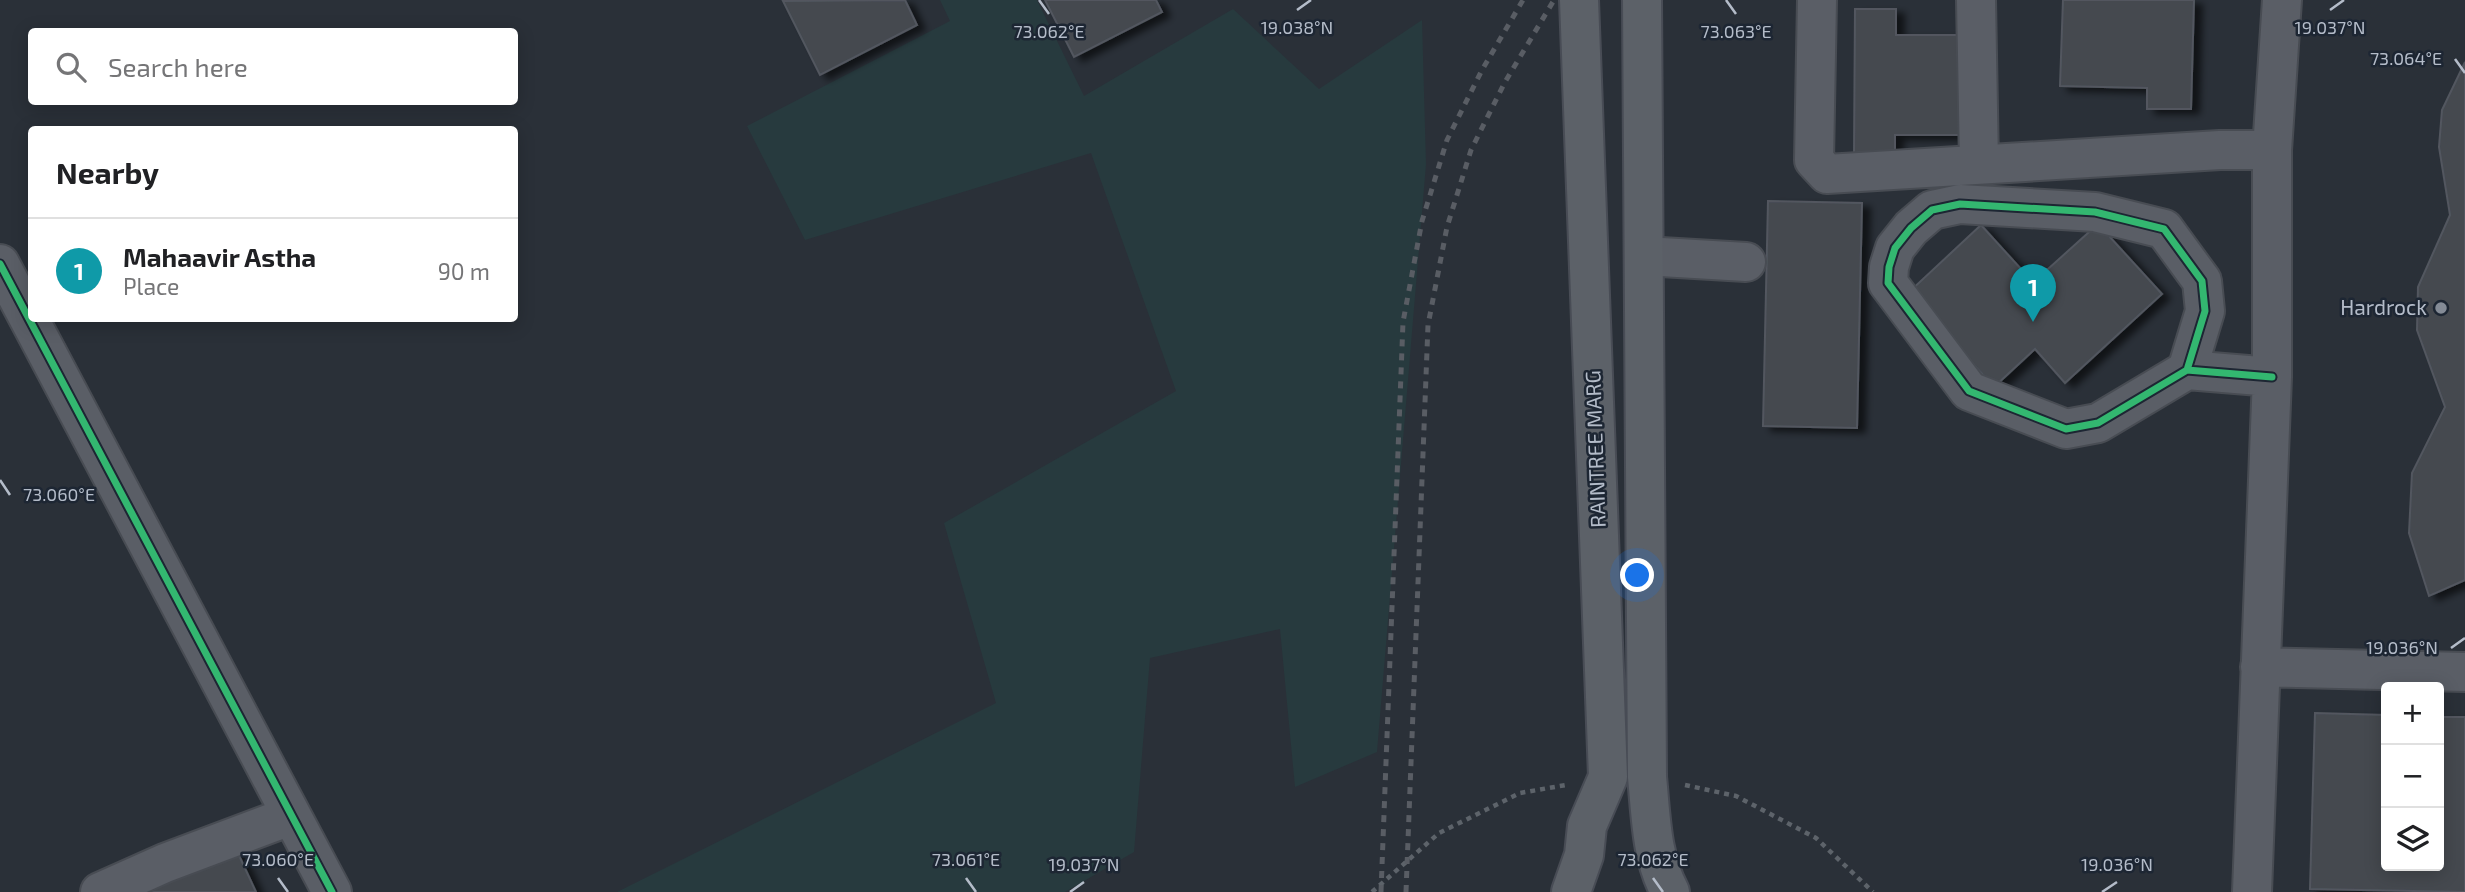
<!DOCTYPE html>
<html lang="en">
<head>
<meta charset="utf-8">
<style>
	:root { --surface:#fff; --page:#f2f2f2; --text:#202124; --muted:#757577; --line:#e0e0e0; --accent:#1a73e8 }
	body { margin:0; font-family:"Exo 2",sans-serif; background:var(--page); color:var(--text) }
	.controls { position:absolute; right:21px; bottom:21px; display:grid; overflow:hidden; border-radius:7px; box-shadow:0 4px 18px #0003 }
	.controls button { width:63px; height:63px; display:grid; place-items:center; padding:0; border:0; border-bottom:2px solid var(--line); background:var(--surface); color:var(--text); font:35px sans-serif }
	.you { position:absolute; left:1638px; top:576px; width:24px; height:24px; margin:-18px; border:5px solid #fff; border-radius:50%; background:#1a73e8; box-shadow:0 0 0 10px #1a73e833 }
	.badge { display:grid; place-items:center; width:46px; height:46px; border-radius:50%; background:var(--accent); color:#fff; font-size:23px; font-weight:700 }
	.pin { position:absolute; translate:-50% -58px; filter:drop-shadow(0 2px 4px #0008) }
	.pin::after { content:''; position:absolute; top:37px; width:24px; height:21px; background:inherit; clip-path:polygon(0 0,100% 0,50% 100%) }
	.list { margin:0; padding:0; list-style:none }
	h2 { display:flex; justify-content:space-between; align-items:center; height:91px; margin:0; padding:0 28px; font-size:30px }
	h2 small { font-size:23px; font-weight:400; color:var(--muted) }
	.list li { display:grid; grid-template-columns:46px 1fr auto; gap:21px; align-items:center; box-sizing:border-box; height:105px; padding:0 28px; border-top:2px solid var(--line) }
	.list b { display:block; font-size:26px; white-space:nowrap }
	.list p { margin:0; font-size:23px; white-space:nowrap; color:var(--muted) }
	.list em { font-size:23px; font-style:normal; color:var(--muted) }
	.icon { flex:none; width:38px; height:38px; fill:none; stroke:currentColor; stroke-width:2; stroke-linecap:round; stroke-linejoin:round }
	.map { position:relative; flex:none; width:2465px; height:892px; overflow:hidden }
	.search { position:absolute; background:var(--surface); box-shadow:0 4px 18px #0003; left:28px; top:28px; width:490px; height:77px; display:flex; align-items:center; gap:18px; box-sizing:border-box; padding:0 24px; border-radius:7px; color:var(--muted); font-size:26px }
	.panel { position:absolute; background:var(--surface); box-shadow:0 4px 18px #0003; left:28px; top:126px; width:490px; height:196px; border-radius:7px }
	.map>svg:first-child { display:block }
	.green { fill:#273a3e }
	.building { fill:#444950; stroke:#52575f; stroke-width:2; filter:url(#shadow) }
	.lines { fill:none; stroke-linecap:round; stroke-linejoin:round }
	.minor-casing { stroke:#484c53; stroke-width:42 }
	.major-casing { stroke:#484c55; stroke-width:42 }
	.path { stroke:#5d636a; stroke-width:4.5; stroke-dasharray:5 5; stroke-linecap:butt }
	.minor { stroke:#5a5e66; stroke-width:38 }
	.major { stroke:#5c6168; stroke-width:38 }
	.rail { stroke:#595d64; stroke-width:5; stroke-dasharray:7 7; stroke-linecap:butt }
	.cycleway-casing { stroke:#1d2633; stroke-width:11 }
	.cycleway { stroke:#33b770; stroke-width:7 }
	.ticks { fill:none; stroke:#b4bcc9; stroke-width:2.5 }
	.poi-dot { fill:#848b96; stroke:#1d2633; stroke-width:2.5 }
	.labels { text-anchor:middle; stroke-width:5; stroke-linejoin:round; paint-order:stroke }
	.poi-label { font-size:21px; fill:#b4bcc9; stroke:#1d2633; text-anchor:end }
	.street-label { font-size:21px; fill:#b4bcc9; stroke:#1d2633 }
	.ticks-label { font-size:18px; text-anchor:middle; fill:#b4bcc9; stroke:#1d2633; stroke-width:5; stroke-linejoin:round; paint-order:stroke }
</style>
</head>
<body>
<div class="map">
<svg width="2465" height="892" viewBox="0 0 2465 892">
	<defs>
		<filter id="shadow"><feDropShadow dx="8" dy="4.5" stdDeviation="3.5" flood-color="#0009"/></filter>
	</defs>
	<rect width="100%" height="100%" fill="#2a3038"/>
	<path class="green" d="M940 0H1037L1084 96 1233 9 1319 89 1422 20 1426 164 1377 752 1295 787 1280 629 1150 658 1134 852 1065 892H617L996 703 944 523 1176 391 1091 153 805 240 747 126 950 21Z"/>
	<path class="building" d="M905 0 917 25 820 75 783 1Z
		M1045 0H1156L1162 12 1074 57Z
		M2063 0H2194L2191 109H2147V88L2060 86Z
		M1855 9H1896V35H1960L1959 135H1895V156H1854Z
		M2465 62V580L2429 596 2409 533 2412 473 2445 407 2417 330 2418 287 2450 215 2439 147 2442 110Z
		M1768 201 1862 203 1857 428 1763 426Z
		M2098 224 2162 294 2065 383 2035 349 1994 387 1908 293 1981 225 2021 269H2048Z
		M2315 713 2386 715V866H2439V717H2465V892L2310 889Z
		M231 838 256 892H138Z"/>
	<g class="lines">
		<defs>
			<path id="minor" d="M1817 0 1814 160 1827 174 2220 150H2272
				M1976 0 1979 164
				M1644 256 1746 262
				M0 264 332 892
				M2187 370 2205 311 2202 281 2164 229 2095 212 1960 204 1932 210 1911 228 1895 248 1889 267 1888 283 1969 391 2066 429 2098 423 2187 370 2272 377
				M2260 667 2465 672
				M100 892 165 863 290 816
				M2252 892 2272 377V150L2282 0"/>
			<path id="major" d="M1642 0 1647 777C1651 816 1651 857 1670 892
				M1571 892 1584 855 1587 826 1608 777 1579 0"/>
		</defs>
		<use href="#minor" class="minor-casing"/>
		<use href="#major" class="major-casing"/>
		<path class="path" d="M1685 785 1736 796 1816 838 1873 892
			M1372 892 1439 833 1520 793 1566 785"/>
		<use href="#minor" class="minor"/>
		<use href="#major" class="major"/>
		<path class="rail" d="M1381 892 1403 322 1422 221 1447 140 1482 70 1523 0
			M1406 892 1428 325 1447 227 1471 150 1505 82 1554 0"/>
		<defs>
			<path id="cycleway" d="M0 264 332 892
				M2187 370 2205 311 2202 281 2164 229 2095 212 1960 204 1932 210 1911 228 1895 248 1889 267 1888 283 1969 391 2066 429 2098 423 2187 370 2272 377"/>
		</defs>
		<use href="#cycleway" class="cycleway-casing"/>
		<use href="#cycleway" class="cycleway"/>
	</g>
	<path class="ticks" d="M1039 0 1049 14M1726 0 1736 14M1297 10 1311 0M2330 10 2344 0M2455 59 2465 73M0 480 10 495M2451 648 2465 638M278 878 288 892M966 878 976 892M1653 878 1663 892M1070 892 1084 882M2102 892 2117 882"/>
	<circle class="poi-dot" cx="2441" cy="308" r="7"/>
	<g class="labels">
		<g class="poi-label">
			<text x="2427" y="315">Hardrock</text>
		</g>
		<g class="street-label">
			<text transform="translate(1596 449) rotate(-92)" y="7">RAINTREE MARG</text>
		</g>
	</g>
	<g class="ticks-label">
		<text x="1297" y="34">19.038°N</text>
		<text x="2330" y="34">19.037°N</text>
		<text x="1736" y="38">73.063°E</text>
		<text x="1049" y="38">73.062°E</text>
		<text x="2406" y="65">73.064°E</text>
		<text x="59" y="501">73.060°E</text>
		<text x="2402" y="654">19.036°N</text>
		<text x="278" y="866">73.060°E</text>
		<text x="966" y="866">73.061°E</text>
		<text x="1653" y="866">73.062°E</text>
		<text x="1084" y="871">19.037°N</text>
		<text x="2117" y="871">19.036°N</text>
	</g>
</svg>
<div class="controls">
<button>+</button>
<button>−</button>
<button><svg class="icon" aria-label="layers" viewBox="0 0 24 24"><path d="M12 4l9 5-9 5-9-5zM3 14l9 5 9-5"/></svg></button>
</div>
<div class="you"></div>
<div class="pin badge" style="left:2033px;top:322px;background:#0f9aa8">1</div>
<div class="search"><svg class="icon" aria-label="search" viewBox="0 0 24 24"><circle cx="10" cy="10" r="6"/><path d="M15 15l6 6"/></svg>Search here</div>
<section class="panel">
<h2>Nearby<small></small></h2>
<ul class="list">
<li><span class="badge" style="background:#0f9aa8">1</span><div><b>Mahaavir Astha</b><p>Place</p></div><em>90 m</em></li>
</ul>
</section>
</div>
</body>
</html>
